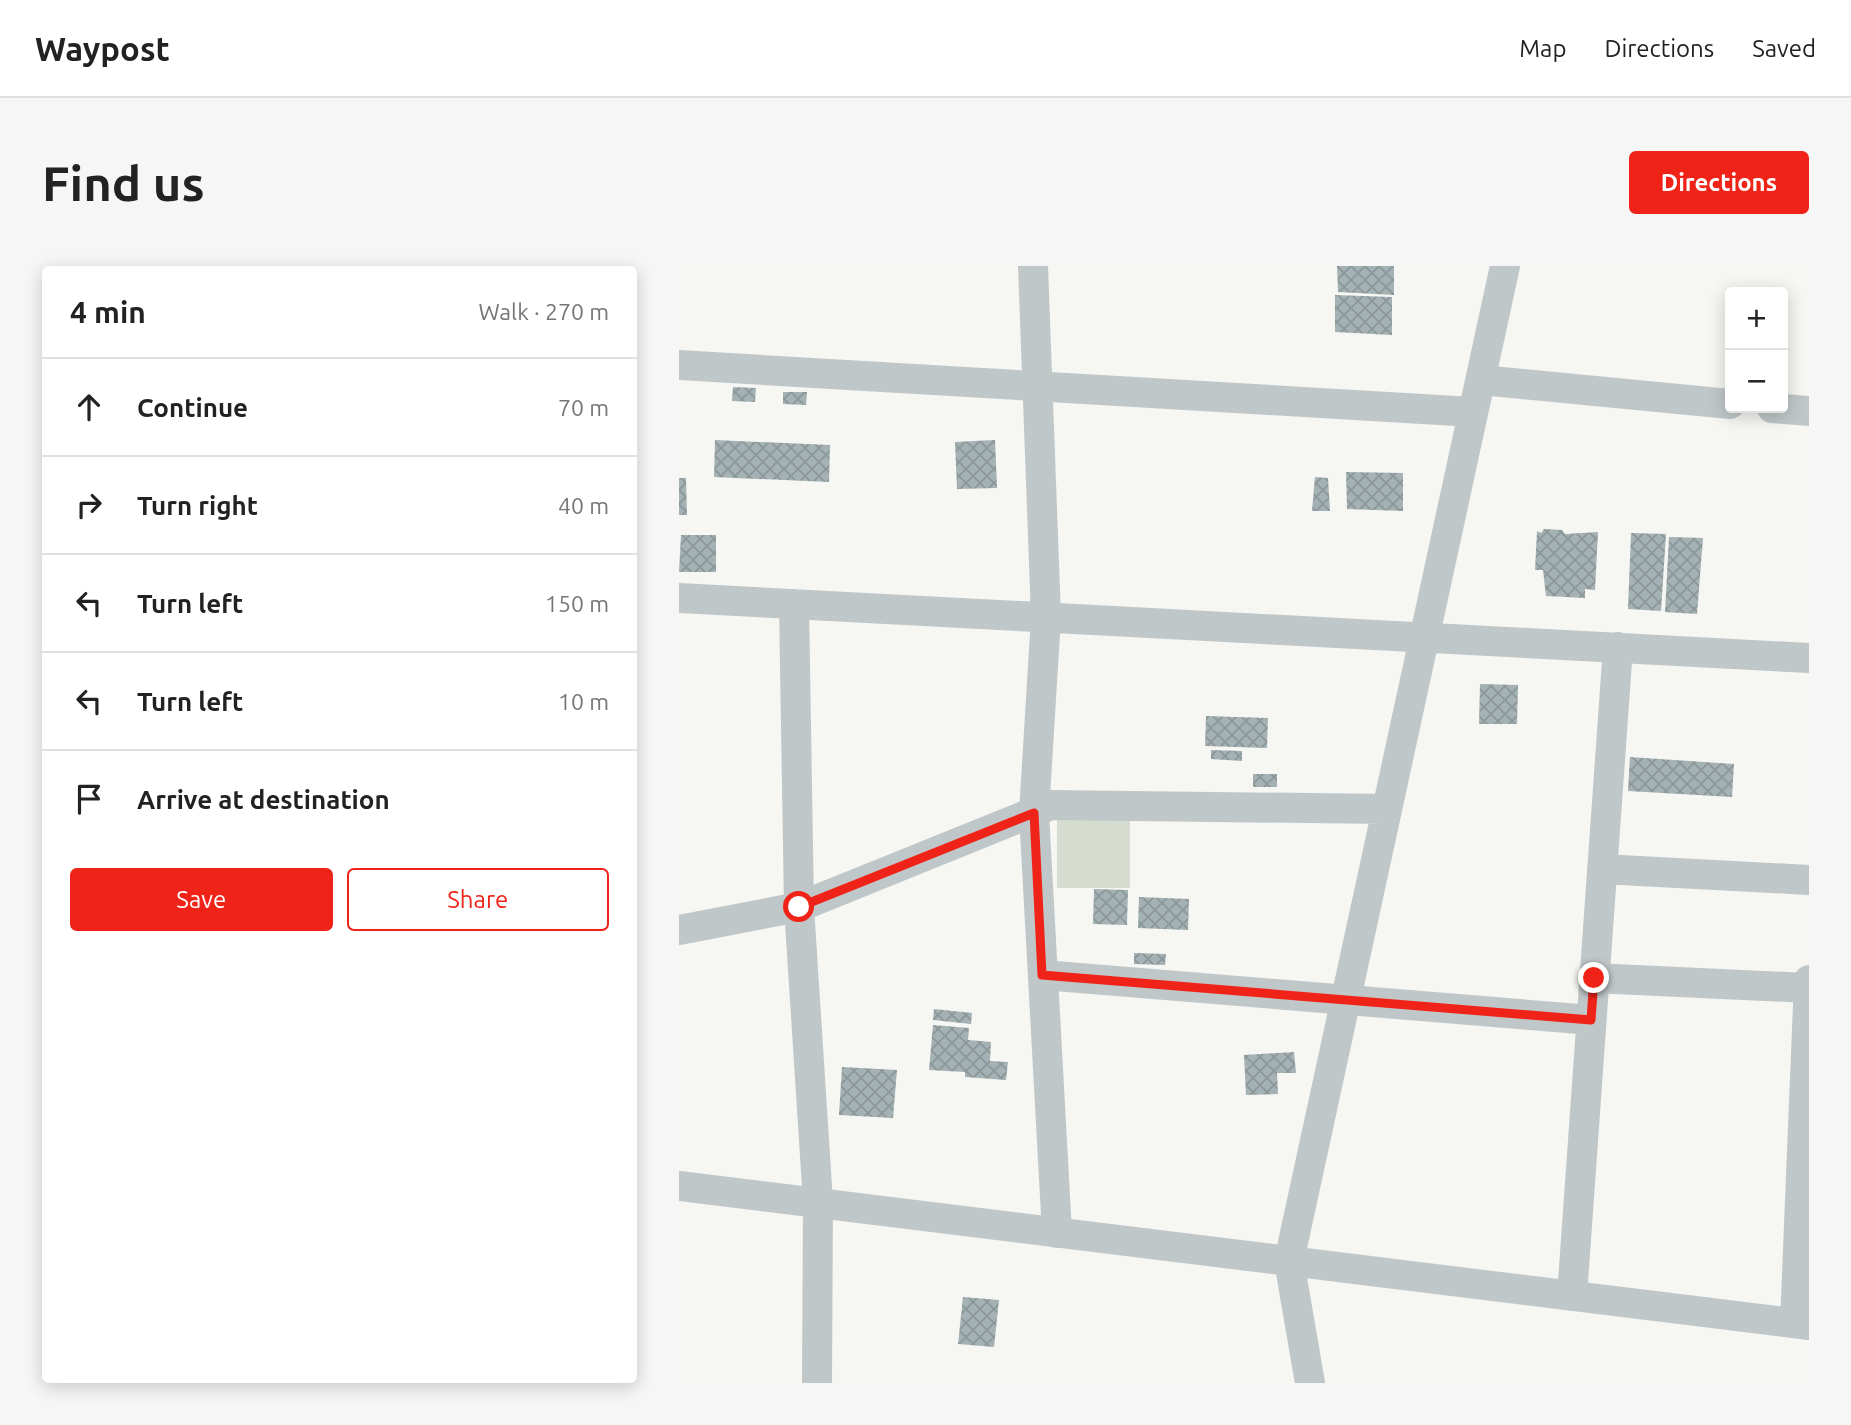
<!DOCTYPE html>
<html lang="en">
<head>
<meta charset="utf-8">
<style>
	:root { --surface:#fff; --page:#f6f6f6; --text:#222; --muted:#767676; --line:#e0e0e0; --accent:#f02318 }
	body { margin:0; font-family:Ubuntu,sans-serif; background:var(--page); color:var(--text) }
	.controls { position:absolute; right:21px; top:21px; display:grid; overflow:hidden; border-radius:7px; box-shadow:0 4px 18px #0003 }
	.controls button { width:63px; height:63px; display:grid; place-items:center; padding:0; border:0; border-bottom:2px solid var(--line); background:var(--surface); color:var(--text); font:35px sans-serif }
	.stop { position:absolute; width:21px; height:21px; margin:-16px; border:5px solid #f02318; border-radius:50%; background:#fff }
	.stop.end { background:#f02318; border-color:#fff; box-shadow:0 2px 7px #0008 }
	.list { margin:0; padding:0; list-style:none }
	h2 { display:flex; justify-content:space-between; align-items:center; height:91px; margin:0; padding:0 28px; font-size:30px }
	h2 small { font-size:23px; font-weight:400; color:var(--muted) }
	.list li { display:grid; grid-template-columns:46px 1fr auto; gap:21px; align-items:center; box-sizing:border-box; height:98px; padding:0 28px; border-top:2px solid var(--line) }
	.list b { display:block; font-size:26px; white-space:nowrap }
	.list em { font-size:23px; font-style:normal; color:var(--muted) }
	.actions { display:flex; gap:14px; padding:21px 28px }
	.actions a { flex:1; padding:16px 0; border:2px solid var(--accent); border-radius:7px; text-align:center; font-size:24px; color:var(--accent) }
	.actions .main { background:var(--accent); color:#fff }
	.icon { flex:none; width:38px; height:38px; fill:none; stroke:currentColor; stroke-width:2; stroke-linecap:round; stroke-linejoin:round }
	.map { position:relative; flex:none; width:1130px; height:1117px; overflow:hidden; border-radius:7px }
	header { display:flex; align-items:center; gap:42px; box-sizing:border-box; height:98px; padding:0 35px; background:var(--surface); border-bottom:2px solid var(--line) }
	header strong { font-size:33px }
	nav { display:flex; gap:38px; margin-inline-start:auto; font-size:24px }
	.intro { display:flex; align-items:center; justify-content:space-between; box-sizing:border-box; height:168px; padding:0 42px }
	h1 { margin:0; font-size:49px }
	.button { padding:18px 32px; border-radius:7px; background:var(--accent); color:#fff; font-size:24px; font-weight:700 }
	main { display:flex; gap:42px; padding:0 42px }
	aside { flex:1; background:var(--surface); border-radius:7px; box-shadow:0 4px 18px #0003 }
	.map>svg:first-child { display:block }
	.green { fill:#d7dcd1 }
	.building { fill:url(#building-cross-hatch) }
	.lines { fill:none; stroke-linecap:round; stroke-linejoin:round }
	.minor { stroke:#c0c7c9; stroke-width:30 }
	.route { stroke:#f02318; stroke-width:9 }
</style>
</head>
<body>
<header>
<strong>Waypost</strong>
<nav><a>Map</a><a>Directions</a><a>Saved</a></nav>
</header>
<div class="intro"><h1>Find us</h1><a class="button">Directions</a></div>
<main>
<aside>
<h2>4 min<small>Walk · 270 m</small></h2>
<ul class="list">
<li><svg class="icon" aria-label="ahead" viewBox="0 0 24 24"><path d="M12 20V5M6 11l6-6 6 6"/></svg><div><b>Continue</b></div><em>70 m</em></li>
<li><svg class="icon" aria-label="right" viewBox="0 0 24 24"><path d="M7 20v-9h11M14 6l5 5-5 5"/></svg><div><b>Turn right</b></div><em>40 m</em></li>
<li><svg class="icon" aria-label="left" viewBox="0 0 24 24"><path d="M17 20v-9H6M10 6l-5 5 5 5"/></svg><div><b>Turn left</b></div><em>150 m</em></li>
<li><svg class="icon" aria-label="left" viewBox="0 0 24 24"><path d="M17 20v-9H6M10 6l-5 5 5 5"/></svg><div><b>Turn left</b></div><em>10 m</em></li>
<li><svg class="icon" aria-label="arrive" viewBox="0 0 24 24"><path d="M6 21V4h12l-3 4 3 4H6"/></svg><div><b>Arrive at destination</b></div></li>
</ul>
<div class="actions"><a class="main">Save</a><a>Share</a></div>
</aside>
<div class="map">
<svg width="1130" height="1117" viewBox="0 0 1130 1117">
	<defs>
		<pattern id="building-cross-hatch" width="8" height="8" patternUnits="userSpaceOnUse" patternTransform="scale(1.75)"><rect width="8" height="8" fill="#a5b2b5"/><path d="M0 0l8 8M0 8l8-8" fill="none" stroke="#8a9698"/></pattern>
	</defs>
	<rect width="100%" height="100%" fill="#f6f6f2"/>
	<path class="green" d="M378 549H451V622H378Z"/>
	<path class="building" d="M658 0H715V29L659 26Z
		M656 29 713 31V69L656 66Z
		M54 121 77 122 76 136 53 135Z
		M104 126H128L127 139 104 138Z
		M36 174 151 179 150 216 35 211Z
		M316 174 318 222 278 223 276 176Z
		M667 206 724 207V245L668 243Z
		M636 211 649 212 651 245H633Z
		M0 212H7L8 249H0Z
		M865 263 883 264 886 268 919 266 916 324 906 323V332L867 330 864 304H856L858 265 862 267Z
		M952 267 987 268 982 345 949 343Z
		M2 269H37V306H0Z
		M990 271 1024 272 1018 348 986 346Z
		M801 418 839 419 838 458H800Z
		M527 450 589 452 588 482 526 480Z
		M532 484 563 485V495L532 493Z
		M951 491 1055 498 1053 531 949 525Z
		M574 508H598V521H574Z
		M415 623 449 624 448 659 414 658Z
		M460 631 510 633 509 664 459 662Z
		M455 687 487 688 486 699 455 698Z
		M255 743 293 747 292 758 254 754Z
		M254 759 290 762 289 774 312 776 311 795 329 796 327 814 286 811V806L250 804Z
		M615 786 617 807H598L599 828 567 829 565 789Z
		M163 801 218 804 214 852 160 849Z
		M284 1031 320 1034 315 1081 279 1078Z"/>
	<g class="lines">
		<path class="minor" d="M354 0 367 351 355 547 378 967
			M0 99 794 146
			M802 114 1051 138
			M1093 142 1130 145
			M0 332 1130 392
			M115 338 120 641 139 936 138 1117
			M923 603 1130 614
			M0 664 120 641 372 539 708 543
			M364 709 912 754
			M915 712 1130 722
			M0 920 1130 1059
			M893 1030 939 381
			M1116 1057 1130 714
			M631 1117 610 995 826 0"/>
	</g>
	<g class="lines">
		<path class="route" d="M120 641 355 547 363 709 912 754 915 712"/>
	</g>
</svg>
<div class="controls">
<button>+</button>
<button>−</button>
</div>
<div class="stop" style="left:120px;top:641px"></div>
<div class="stop end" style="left:915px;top:712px"></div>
</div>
</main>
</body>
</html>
